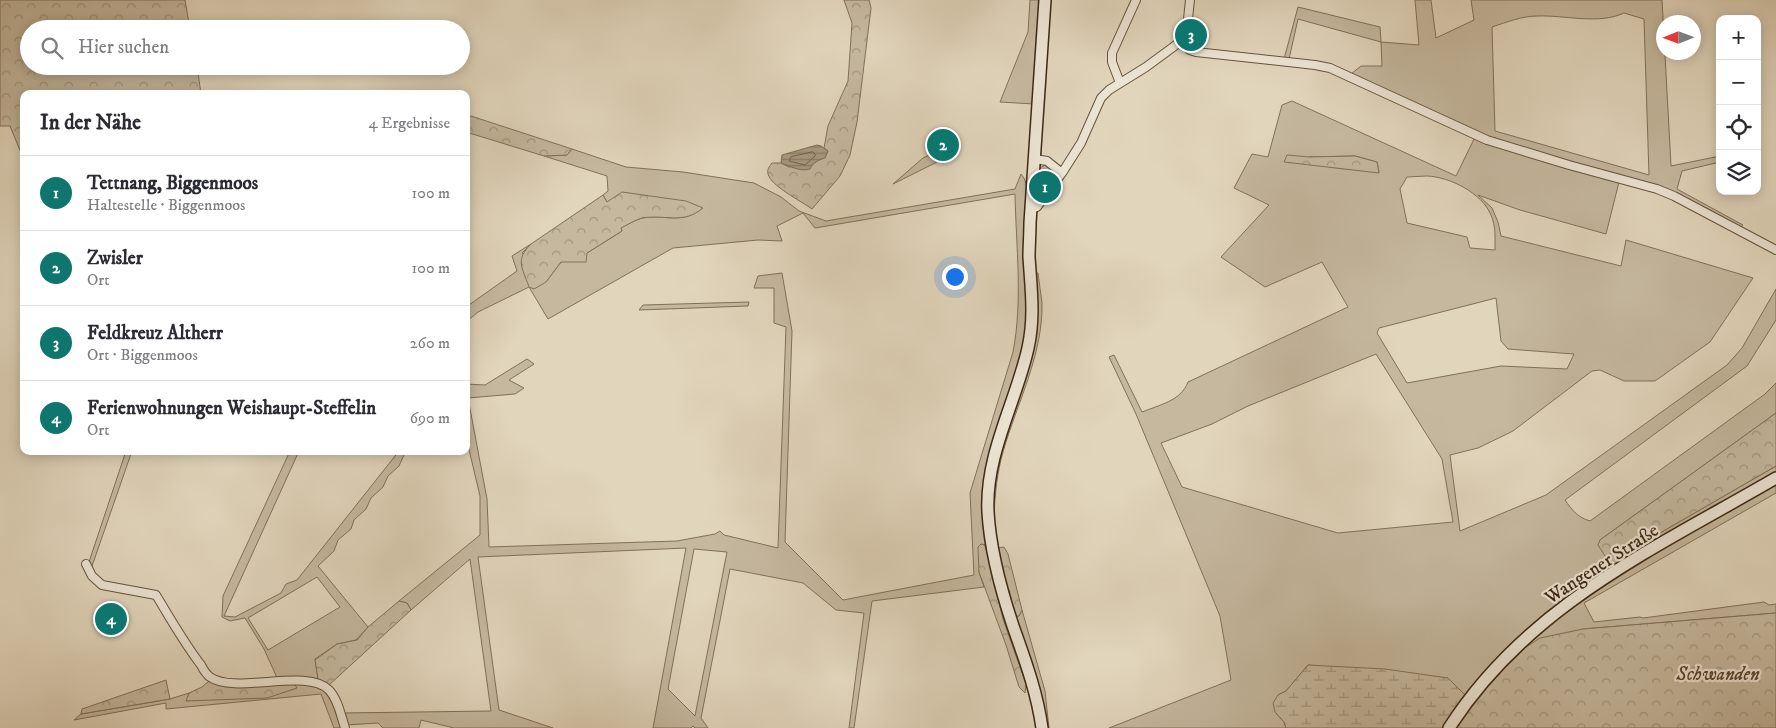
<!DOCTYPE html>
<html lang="de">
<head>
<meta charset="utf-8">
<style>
	:root { --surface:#fff; --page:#f7f7f7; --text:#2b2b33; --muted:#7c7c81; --line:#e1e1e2; --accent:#0f766e }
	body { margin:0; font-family:"IM FELL DW Pica",serif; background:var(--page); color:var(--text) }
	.controls { position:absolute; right:15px; top:15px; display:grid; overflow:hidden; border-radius:10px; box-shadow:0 2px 12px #0003 }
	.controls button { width:45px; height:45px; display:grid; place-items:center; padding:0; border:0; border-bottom:1px solid var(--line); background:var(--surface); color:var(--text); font:25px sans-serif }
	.compass { position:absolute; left:1656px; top:15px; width:45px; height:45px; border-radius:50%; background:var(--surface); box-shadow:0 2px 12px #0003; rotate:269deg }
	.you { position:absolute; left:954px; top:276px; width:18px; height:18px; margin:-12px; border:4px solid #fff; border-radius:50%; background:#1a73e8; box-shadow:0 0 0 8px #1a73e833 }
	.badge { display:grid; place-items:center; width:32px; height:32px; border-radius:50%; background:var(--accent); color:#fff; font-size:16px; font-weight:700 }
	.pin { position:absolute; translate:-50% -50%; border:2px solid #fff; box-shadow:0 1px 5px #0006 }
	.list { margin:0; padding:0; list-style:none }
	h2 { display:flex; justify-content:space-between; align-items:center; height:65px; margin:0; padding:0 20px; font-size:21px }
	h2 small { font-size:16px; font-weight:400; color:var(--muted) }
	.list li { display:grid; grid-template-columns:32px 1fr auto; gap:15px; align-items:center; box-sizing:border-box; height:75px; padding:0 20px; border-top:1px solid var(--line) }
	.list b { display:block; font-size:19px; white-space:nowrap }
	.list p { margin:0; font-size:16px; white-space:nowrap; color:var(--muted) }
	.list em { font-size:16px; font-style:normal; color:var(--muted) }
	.icon { flex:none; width:28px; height:28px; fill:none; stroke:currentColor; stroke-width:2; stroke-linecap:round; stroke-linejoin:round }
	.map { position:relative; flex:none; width:1776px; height:728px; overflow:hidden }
	.search { position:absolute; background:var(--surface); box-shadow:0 2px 12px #0003; left:20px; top:20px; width:450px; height:55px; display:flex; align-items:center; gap:12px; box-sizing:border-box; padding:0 18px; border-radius:28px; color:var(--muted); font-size:19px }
	.panel { position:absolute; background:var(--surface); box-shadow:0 2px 12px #0003; left:20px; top:90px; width:450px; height:365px; border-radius:10px }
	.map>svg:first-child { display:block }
	.green { fill:#c5b89f; stroke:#81705a; fill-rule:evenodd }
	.forest { fill:url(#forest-crowns); stroke:#81705a }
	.wetland { fill:url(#wetland-marsh); stroke:#81705a }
	.water { fill:url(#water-rules); stroke:#7e6c57 }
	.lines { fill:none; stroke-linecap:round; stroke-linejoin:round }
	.shore { stroke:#73614c; stroke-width:1 }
	.street-casing { stroke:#66533e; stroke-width:10 }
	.secondary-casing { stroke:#3d2814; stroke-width:14 }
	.street { stroke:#ece4d3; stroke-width:8 }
	.secondary { stroke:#ece4d3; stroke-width:11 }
	.labels { text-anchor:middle; stroke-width:4.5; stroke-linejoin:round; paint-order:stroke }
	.street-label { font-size:19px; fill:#3d2814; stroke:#ece4d3 }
	.park-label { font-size:19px; font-style:italic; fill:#584530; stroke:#ece4d3 }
</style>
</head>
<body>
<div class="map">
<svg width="1776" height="728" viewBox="0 0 1776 728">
	<defs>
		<pattern id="forest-crowns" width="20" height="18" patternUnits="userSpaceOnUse" patternTransform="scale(1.25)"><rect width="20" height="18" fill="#c5b89f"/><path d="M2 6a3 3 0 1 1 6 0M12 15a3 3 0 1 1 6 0" fill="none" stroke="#a19680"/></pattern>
		<pattern id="wetland-marsh" width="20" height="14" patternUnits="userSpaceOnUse" patternTransform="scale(1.25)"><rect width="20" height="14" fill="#c5b89f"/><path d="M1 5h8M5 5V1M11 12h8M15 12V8" fill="none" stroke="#a19680"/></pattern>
		<pattern id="water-rules" width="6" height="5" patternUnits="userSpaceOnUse" patternTransform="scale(1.25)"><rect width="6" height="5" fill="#a99a83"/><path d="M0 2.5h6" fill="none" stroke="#8b7e6a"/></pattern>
	</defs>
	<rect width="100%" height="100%" fill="#e1d5bc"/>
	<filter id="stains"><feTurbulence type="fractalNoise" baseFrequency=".004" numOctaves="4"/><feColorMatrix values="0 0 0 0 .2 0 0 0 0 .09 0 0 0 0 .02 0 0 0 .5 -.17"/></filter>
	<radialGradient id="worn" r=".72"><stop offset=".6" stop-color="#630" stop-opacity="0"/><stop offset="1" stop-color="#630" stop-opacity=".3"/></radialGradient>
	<path class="green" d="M1030 0H1040L1034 104 1000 102 1028 32Z
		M1415 0H1431L1436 38 1474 20 1471 0H1662L1671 166 1720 156V162L1682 171 1677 189 1743 225 1741 227 1667 191 1506 144 1480 134 1351 74 1361 66H1382L1381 42 1298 19 1289 59H1284L1298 7 1380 27 1381 42 1419 45ZM1624 13 1644 19 1649 175 1495 131 1492 27C1507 22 1522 16 1538 16 1566 15 1598 25 1624 13Z
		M1292 101 1456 176 1475 137 1619 182 1606 234 1520 210 1478 195 1492 208 1498 222 1501 236 1621 266 1626 240 1753 278 1710 342 1655 381H1624L1600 370 1592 371 1513 431 1478 448 1450 455 1460 531 1546 495 1727 365 1742 348 1776 289V320L1747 366 1565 500C1572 510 1577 517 1590 521L1765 394 1776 383V413L1600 540 1613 554 1625 547 1653 537 1776 466V472C1700 516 1617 557 1548 611 1517 635 1490 665 1465 695L1448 678 1308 665 1286 691 1278 695 1275 712 1284 722 1286 728H1109L1231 680 1220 616 1136 414 1109 357 1114 355 1142 412C1159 405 1181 401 1188 382L1348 307 1322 262 1265 287 1221 257 1269 205 1234 188 1252 154 1268 157 1282 105ZM1355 156 1377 162 1379 172 1337 168 1309 157ZM1427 176C1450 177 1482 193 1491 215 1496 226 1495 239 1495 250L1470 248 1467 237 1407 223 1400 189 1407 177ZM1496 298 1501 341 1508 349 1574 354 1567 369 1501 366 1407 383 1377 333 1379 328ZM1376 354 1442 459 1453 522 1338 533 1182 487 1161 443 1212 424 1248 406Z
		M572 149 626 167 683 172 754 183 781 197 799 211 826 221 1015 189 1021 174 1024 178 1027 187V322L1019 362 983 494 1028 683 1026 684 1003 619 985 545 981 544 979 572 984 587 872 601 854 728H849L864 613 836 610 803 583 730 569 701 718 708 728H695L693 726 691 728H653L686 548 478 557 499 710 553 728H454L421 720 419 728H383L378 723 346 725 342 713 491 711 470 559 411 610 407 603 399 601 480 535V496L466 437V384L485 385 527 359 534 364 509 380 524 388 515 394 468 398 487 499 489 547 677 541 715 534 720 531 724 535 778 548 786 327 774 323V288H754L758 276 782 273 792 331 785 542 843 600 974 575 970 493 1013 352C1023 300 1016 247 1015 194L815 228 803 213 777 226 782 241 758 240 673 248 548 319 529 287 478 312 466 322V307L517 271 512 256 531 244 522 253 546 282 561 262 587 253 622 231 620 228C627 225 635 220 642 218 664 214 683 225 702 208L607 202 603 195 608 191 607 176 544 156 567 155ZM694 549 727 552 695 716 668 689Z
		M935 152 939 161 893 184 923 158Z
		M1045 165 1052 168 1053 175 1040 196 1038 197V171L1040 168Z
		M1036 273H1038C1039 283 1041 293 1042 303 1043 355 1017 403 1003 452 997 473 995 494 994 516L992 517 994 472 1017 396Z
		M749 302 748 306 639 310 643 305Z
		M126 451H132L91 569 88 565Z
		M290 451H299L224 616 235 617 281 593 286 584 297 580 399 451H407L404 455 399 466 388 476 383 487 371 498 366 509 354 520 351 529 338 540 334 551 318 566 368 627 356 640 337 644 315 659 318 679 278 680 264 649 245 618 230 621 222 617 223 596ZM317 577 340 607 268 650 248 618Z
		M1776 482V493L1584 603 1594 622 1640 617 1643 618 1764 602 1769 605 1776 604V613L1583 629 1514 654C1591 583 1686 535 1776 482Z
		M1022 610 1045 691 1049 728H1046L1014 616H1019Z
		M294 683C301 684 311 684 318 687 332 693 336 715 341 728H334L321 694 166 709V703L74 720 81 714 170 699 189 693 187 701Z"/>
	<path class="forest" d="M0 0H185L190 29H29V66H197L201 94H24V154L22 155 10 126H0Z
		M844 0H869L871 8 857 122 850 155 840 176 812 209C801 201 771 186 768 174 767 169 769 167 772 163H781L789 167 812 165 828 151 824 148 828 126 848 81 852 23Z
		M471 116 572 149 567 155 544 156 466 132V118Z
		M1287 155 1309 157 1355 156 1377 162 1379 173 1284 162Z
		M622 192 686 201 703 208C683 225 665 214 642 218 635 220 627 225 621 228L622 231 587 253 586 262H561L546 282 534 289 529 287C522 267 515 260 531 244L603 195 607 202Z
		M1776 413V466L1653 537 1605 556 1598 545 1600 540Z
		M981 544 985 545 1003 619 1026 684 1025 693 1019 687 1006 645 979 572 978 547Z
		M1004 547 1008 554 1022 610 1019 616H1014L1005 587 998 548Z
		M399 601 407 603 411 610 329 685 318 679 315 660 337 644 357 640 368 627Z
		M1776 613V728H1455L1470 705 1514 655 1540 638 1583 629Z
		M166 680 170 699 81 714 82 709Z
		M209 681 294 683 297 688 267 698 186 701 189 693 202 687Z"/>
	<path class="wetland" d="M1308 665 1385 669 1448 678 1465 695 1442 728H1286L1284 722 1275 712 1273 703 1278 695 1286 691Z"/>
	<path class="water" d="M817 145 821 146 828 151 825 158C819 160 813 162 810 169 800 172 790 166 781 163L782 155Z"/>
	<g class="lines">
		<path class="shore" d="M813 152 815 154V156L805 165 789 161 791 157Z"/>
		<defs>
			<path id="street" d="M1180 42 1190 50 1196 52 1315 65 1330 68 1487 140 1569 165 1657 189 1674 196 1776 250
				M1120 83 1112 62V53L1136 0
				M1035 159 1047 161 1062 173
				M1031 209 1037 207 1062 173 1081 143 1101 98 1109 90 1146 67 1180 42 1188 19 1190 0
				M86 564 92 576 102 585 156 595C170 618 184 643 201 665 203 669 206 674 210 677 236 695 307 667 329 690 338 699 341 716 345 728"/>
			<path id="secondary" d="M1042 728C1037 692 1025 660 1013 626 1002 593 990 548 988 512 985 455 1016 402 1028 348 1035 317 1031 288 1029 257 1029 246 1030 235 1030 223L1045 0
				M1449 728C1528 605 1654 549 1776 478"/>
		</defs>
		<use href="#street" class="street-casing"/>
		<use href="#secondary" class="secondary-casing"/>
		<use href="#street" class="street"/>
		<use href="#secondary" class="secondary"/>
	</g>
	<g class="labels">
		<g class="street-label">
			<text transform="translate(1601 563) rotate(-33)" y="7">Wangener Straße</text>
		</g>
		<g class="park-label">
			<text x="1718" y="680">Schwanden</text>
		</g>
	</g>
	<rect width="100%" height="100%" filter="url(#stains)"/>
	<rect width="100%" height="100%" fill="url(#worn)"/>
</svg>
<div class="controls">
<button>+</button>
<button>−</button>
<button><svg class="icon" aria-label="locate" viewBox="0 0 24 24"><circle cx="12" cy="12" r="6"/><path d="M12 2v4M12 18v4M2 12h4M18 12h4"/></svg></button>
<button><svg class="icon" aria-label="layers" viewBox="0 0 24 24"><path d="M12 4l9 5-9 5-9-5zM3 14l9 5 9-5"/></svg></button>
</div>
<svg class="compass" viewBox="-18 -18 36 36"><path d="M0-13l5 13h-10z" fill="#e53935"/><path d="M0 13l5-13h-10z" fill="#7c7c81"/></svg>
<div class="you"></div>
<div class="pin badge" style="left:1045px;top:187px">1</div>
<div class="pin badge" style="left:943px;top:145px">2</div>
<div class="pin badge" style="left:1191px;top:35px">3</div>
<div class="pin badge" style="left:111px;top:619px">4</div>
<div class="search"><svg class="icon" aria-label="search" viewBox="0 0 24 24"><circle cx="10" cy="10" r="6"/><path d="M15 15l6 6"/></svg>Hier suchen</div>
<section class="panel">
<h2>In der Nähe<small>4 Ergebnisse</small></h2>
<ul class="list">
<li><span class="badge">1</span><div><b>Tettnang, Biggenmoos</b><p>Haltestelle · Biggenmoos</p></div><em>100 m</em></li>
<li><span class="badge">2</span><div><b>Zwisler</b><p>Ort</p></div><em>100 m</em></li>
<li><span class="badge">3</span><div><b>Feldkreuz Altherr</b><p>Ort · Biggenmoos</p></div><em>260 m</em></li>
<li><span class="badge">4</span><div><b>Ferienwohnungen Weishaupt-Steffelin</b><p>Ort</p></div><em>690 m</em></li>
</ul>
</section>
</div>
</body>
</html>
